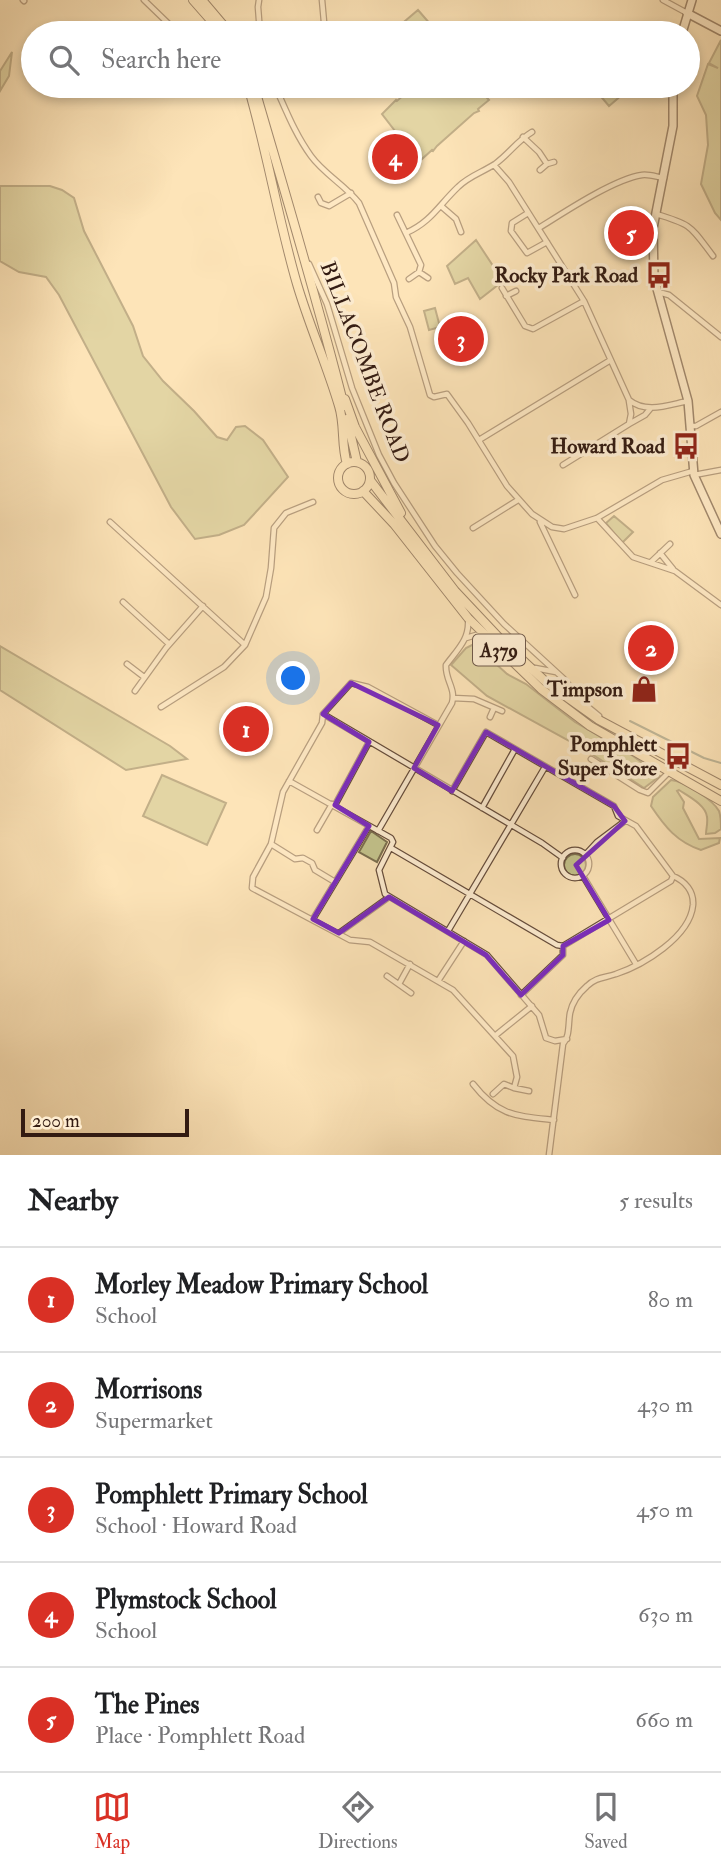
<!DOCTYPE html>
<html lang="en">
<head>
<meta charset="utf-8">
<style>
	:root { --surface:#fff; --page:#f6f6f6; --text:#202124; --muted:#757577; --line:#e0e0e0; --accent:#d93025 }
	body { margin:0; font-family:"IM FELL Double Pica",serif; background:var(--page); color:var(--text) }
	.scale { position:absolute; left:21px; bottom:18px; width:168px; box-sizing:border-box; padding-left:7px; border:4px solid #331b12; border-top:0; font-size:19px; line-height:24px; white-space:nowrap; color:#331b12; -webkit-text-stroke:5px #feedd1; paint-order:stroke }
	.you { position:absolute; left:294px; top:679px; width:24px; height:24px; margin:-18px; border:5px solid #fff; border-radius:50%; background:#1a73e8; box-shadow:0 0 0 10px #1a73e833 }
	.badge { display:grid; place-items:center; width:46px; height:46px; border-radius:50%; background:var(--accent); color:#fff; font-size:23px; font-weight:700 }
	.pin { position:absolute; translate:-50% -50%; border:4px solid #fff; box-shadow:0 2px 7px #0006 }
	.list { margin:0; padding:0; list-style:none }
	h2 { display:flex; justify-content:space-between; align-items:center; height:91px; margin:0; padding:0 28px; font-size:30px }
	h2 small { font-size:23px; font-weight:400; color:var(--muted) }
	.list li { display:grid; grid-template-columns:46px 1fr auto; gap:21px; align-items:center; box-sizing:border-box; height:105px; padding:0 28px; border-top:2px solid var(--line) }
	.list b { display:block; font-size:26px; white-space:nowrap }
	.list p { margin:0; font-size:23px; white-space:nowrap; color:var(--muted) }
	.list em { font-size:23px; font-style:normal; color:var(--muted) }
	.icon { flex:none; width:38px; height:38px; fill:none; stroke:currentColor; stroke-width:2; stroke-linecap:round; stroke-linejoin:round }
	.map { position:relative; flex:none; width:721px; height:1155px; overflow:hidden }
	.search { position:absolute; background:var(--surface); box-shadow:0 4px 10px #0003; left:21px; right:21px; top:21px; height:77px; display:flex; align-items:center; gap:18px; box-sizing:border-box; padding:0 24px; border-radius:38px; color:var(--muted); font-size:26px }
	.sheet { height:616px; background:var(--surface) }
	nav { display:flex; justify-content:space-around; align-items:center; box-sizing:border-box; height:98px; border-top:2px solid var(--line); background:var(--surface); font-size:19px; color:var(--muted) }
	nav a { display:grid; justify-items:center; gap:4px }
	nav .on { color:var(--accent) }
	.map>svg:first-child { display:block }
	.green { fill:#c3c38c; stroke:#7b6f4f; stroke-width:2 }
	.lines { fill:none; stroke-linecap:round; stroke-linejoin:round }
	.stream { stroke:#747d6d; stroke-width:2 }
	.street-casing { stroke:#664d3c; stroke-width:7 }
	.secondary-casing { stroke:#331b12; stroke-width:10 }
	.primary-casing { stroke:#331b12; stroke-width:10 }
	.street { stroke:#feedd1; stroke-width:4.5 }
	.secondary { stroke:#feedd1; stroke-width:7 }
	.primary { stroke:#fde4b8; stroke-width:8 }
	.marked { fill:none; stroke:#7b2cbf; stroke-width:5; stroke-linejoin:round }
	.labels { text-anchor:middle; stroke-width:7; stroke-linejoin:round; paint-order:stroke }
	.shield { fill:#feedd1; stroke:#705a4b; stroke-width:2 }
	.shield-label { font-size:19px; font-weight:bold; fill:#331b12 }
	.poi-label { font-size:21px; font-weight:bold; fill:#331b12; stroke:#feedd1; text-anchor:end }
	.street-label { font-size:21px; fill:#331b12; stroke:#feedd1 }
</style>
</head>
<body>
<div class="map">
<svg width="721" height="1155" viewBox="0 0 721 1155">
	<rect width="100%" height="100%" fill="#fde4b8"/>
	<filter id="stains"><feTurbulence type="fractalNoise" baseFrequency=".00286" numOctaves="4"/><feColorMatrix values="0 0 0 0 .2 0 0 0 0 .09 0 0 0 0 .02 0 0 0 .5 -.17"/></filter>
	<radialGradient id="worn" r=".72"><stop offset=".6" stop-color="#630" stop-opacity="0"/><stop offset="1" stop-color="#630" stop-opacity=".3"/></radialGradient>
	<path class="green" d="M418 10 438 33H391Z
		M721 40V220L715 213 701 184 708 145 706 115 697 96 708 64 718 68 709 63Z
		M12 52 9 76 0 91V71Z
		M414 86H476L489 100 478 109 479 111 474 113 437 146 433 151 432 150 422 159 404 139 402 140 382 114 396 100 397 101Z
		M592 86H629L630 88 609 106Z
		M0 186H50L62 190 74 198 84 231 133 326 143 356 163 381 194 411 217 437 227 440 236 427 245 426 263 440 288 477 244 525 219 535 195 539 171 507 59 295 46 277 19 272 0 261Z
		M476 240 503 281 480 299 468 278 455 284 447 266Z
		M435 308 440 327 429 330 424 311Z
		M614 516 633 532 622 543 606 523Z
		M474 644 507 674 526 684 575 722 633 756 660 776 644 788 584 749 487 696 451 665 466 648Z
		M0 646 170 746 187 759 126 770 0 690Z
		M162 775 226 803 207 845 143 816Z
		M671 780C684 781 713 800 719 811 721 817 721 823 721 829L715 833 706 834C706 829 708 823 707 817 706 805 688 796 679 790L677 791 684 802 683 808 699 839 720 838 719 843 701 850C677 842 665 827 651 806L653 797Z
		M371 831 387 842 377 862 359 852Z
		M564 865a11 11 0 1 1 22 0a11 11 0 1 1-22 0Z"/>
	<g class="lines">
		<path class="stream" d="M630 721 704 758 721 763"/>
		<defs>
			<path id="street" d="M23 0 24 1
				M144 0 171 26
				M259 0 258 7 260 33
				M322 0 325 33
				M663 0 687 13
				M275 86C286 110 295 134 311 156 324 174 345 185 359 203L394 283 396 297 410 327 430 395 434 397 447 394 468 423 507 486 532 514 552 527 564 529 597 518 662 480 693 471
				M523 137 539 152 547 164
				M494 165 509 182 584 301 629 400C646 414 668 405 688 401
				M540 170 547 164 554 162
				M318 197 321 203 329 206 351 193
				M441 206 456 219 461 232
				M528 213 512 223 511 231 527 253 547 242
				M656 214C693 225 690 226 713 256
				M397 215 421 265 419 272 409 279
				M539 228C563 213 614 179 642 175 649 174 657 177 664 178
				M406 233C431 222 439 205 458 187 469 176 483 172 495 164 509 154 517 141 532 132
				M309 264 327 304 352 388 379 455 394 483 435 546 457 573 504 624 564 679 582 702 599 716
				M419 272 428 278
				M502 288 525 326 533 329 584 301
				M658 292 669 295 721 337
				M506 296 516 291
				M629 424 645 415 650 409
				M690 426H696L721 412
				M479 440 609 361
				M563 465 629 424 631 414 629 401
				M694 475 721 470
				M597 518 633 557 675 571 721 605
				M110 522 245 645
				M540 522 575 595
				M473 528 518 500
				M660 553 673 569
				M651 562 670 544
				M123 602 169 644
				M466 638 476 635 486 638
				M127 664 144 677
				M535 668 556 672
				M135 691 166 648 203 606
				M453 698 474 699 502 711
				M161 707 224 667 245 645 266 597 271 568 274 528 286 513 313 502
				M323 714 542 843 563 858
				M490 717 494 708
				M438 725 368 687 351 683 323 714 322 723 283 792 271 844 253 877 252 888 350 940 370 942 453 990 513 1056 517 1077 514 1088 529 1091
				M591 759 640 790 648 793 670 771
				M289 781 391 838 393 842 379 870 385 894 487 955 539 1015 546 1038 555 1041 567 1039
				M452 791 486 732 614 806 618 816 636 826 673 876
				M335 805 369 742
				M482 808 515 749
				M317 830 332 804
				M378 831 452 703C456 688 445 680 446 665 457 650 470 639 468 619
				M271 844 295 859 303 858 312 863 315 870 335 882
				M391 848 557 945 563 946 671 881 673 876
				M561 864a14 14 0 1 1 28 0a14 14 0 1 1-28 0Z
				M585 855 597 842 625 821
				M583 876 636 964
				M313 919 369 826
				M448 931 545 767
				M339 933 389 897
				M387 976 411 993
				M438 981 464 941
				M399 984 410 964
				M521 995 563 955V946
				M496 1035 532 1006
				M473 1084C498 1116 516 1116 554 1120
				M493 1094 504 1084 514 1088
				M549 1155 563 1044C570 1036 568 1024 570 1013 572 1003 579 993 587 986 596 977 605 978 616 974 643 965 690 937 693 905 694 891 685 881 673 876"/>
			<path id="secondary" d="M687 13 721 31
				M682 33 692 0
				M673 86V126L653 228 654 278 688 401 694 475 721 534"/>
			<path id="primary" d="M193 0 222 33
				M202 0 230 33
				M248 86C267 151 278 219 297 284 309 325 327 365 339 406 345 425 341 445 347 464
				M254 86C285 193 317 298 344 406
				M345 399 355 427 401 513
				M347 419 357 462
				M338 478a16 16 0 1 1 32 0a16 16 0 1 1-32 0Z
				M370 480 455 591 503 642 547 683 599 720 721 785
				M363 491 394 524 468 618 541 689 590 726 721 801"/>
		</defs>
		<use href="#street" class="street-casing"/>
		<use href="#secondary" class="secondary-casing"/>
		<use href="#primary" class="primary-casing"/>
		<use href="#street" class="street"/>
		<use href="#secondary" class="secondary"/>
		<use href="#primary" class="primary"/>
	</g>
	<path d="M0 0H721V1155H0ZM351 683 438 725 414 768 452 791 486 732 614 806 625 821 576 865 609 920 563 946V955L521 995 486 955 389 897 339 933 313 919 369 826 335 805 369 742 323 714Z" fill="#fde4b8" fill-opacity=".55" fill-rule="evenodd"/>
	<path class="marked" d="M351 683 438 725 414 768 452 791 486 732 614 806 625 821 576 865 609 920 563 946V955L521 995 486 955 389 897 339 933 313 919 369 826 335 805 369 742 323 714Z"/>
	<defs>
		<symbol id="bus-bare" viewBox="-9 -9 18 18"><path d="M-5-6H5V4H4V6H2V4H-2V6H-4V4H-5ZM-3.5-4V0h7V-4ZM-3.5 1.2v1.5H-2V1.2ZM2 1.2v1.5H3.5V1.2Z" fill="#8f2418" stroke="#feedd1" stroke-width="2.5" paint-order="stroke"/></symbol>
		<symbol id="shop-bare" viewBox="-9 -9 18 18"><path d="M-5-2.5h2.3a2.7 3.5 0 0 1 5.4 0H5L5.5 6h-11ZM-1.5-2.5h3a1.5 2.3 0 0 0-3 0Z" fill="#8f2418" stroke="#feedd1" stroke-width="2.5" paint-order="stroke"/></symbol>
	</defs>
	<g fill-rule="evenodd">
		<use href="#bus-bare" x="640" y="256" width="38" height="38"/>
		<use href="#bus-bare" x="667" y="427" width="38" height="38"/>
		<use href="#shop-bare" x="625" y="670" width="38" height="38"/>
		<use href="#bus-bare" x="659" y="737" width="38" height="38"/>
	</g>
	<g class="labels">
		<rect class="shield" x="473" y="634.5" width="52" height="31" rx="5"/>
		<g class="shield-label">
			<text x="499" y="657">A379</text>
		</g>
		<g class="poi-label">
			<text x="638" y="282">Rocky Park Road</text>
			<text x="665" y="453">Howard Road</text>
			<text x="623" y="696">Timpson</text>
			<text x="657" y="751">Pomphlett<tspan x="657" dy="24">Super Store</tspan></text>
		</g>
		<g class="street-label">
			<text transform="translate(365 362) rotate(69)" y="7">BILLACOMBE ROAD</text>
		</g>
	</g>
	<rect width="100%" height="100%" filter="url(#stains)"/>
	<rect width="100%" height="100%" fill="url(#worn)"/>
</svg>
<div class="scale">200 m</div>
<div class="you"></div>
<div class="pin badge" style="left:246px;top:729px">1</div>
<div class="pin badge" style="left:651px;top:648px">2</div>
<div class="pin badge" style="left:461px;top:339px">3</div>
<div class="pin badge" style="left:395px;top:157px">4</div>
<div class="pin badge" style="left:631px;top:233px">5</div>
<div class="search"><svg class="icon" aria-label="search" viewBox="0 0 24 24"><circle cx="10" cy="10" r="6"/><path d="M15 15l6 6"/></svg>Search here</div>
</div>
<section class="sheet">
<h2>Nearby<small>5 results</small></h2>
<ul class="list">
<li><span class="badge">1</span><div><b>Morley Meadow Primary School</b><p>School</p></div><em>80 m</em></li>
<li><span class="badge">2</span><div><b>Morrisons</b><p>Supermarket</p></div><em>430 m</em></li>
<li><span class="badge">3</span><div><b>Pomphlett Primary School</b><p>School · Howard Road</p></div><em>450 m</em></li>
<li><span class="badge">4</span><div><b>Plymstock School</b><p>School</p></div><em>630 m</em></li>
<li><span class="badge">5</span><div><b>The Pines</b><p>Place · Pomphlett Road</p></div><em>660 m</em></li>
</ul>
</section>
<nav>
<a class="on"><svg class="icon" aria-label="map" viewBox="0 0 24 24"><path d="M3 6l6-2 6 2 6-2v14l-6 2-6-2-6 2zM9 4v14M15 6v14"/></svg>Map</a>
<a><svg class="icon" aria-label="directions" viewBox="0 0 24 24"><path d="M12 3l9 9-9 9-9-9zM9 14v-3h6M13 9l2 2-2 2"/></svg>Directions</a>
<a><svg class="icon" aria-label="saved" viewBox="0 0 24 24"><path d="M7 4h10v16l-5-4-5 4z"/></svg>Saved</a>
</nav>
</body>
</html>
